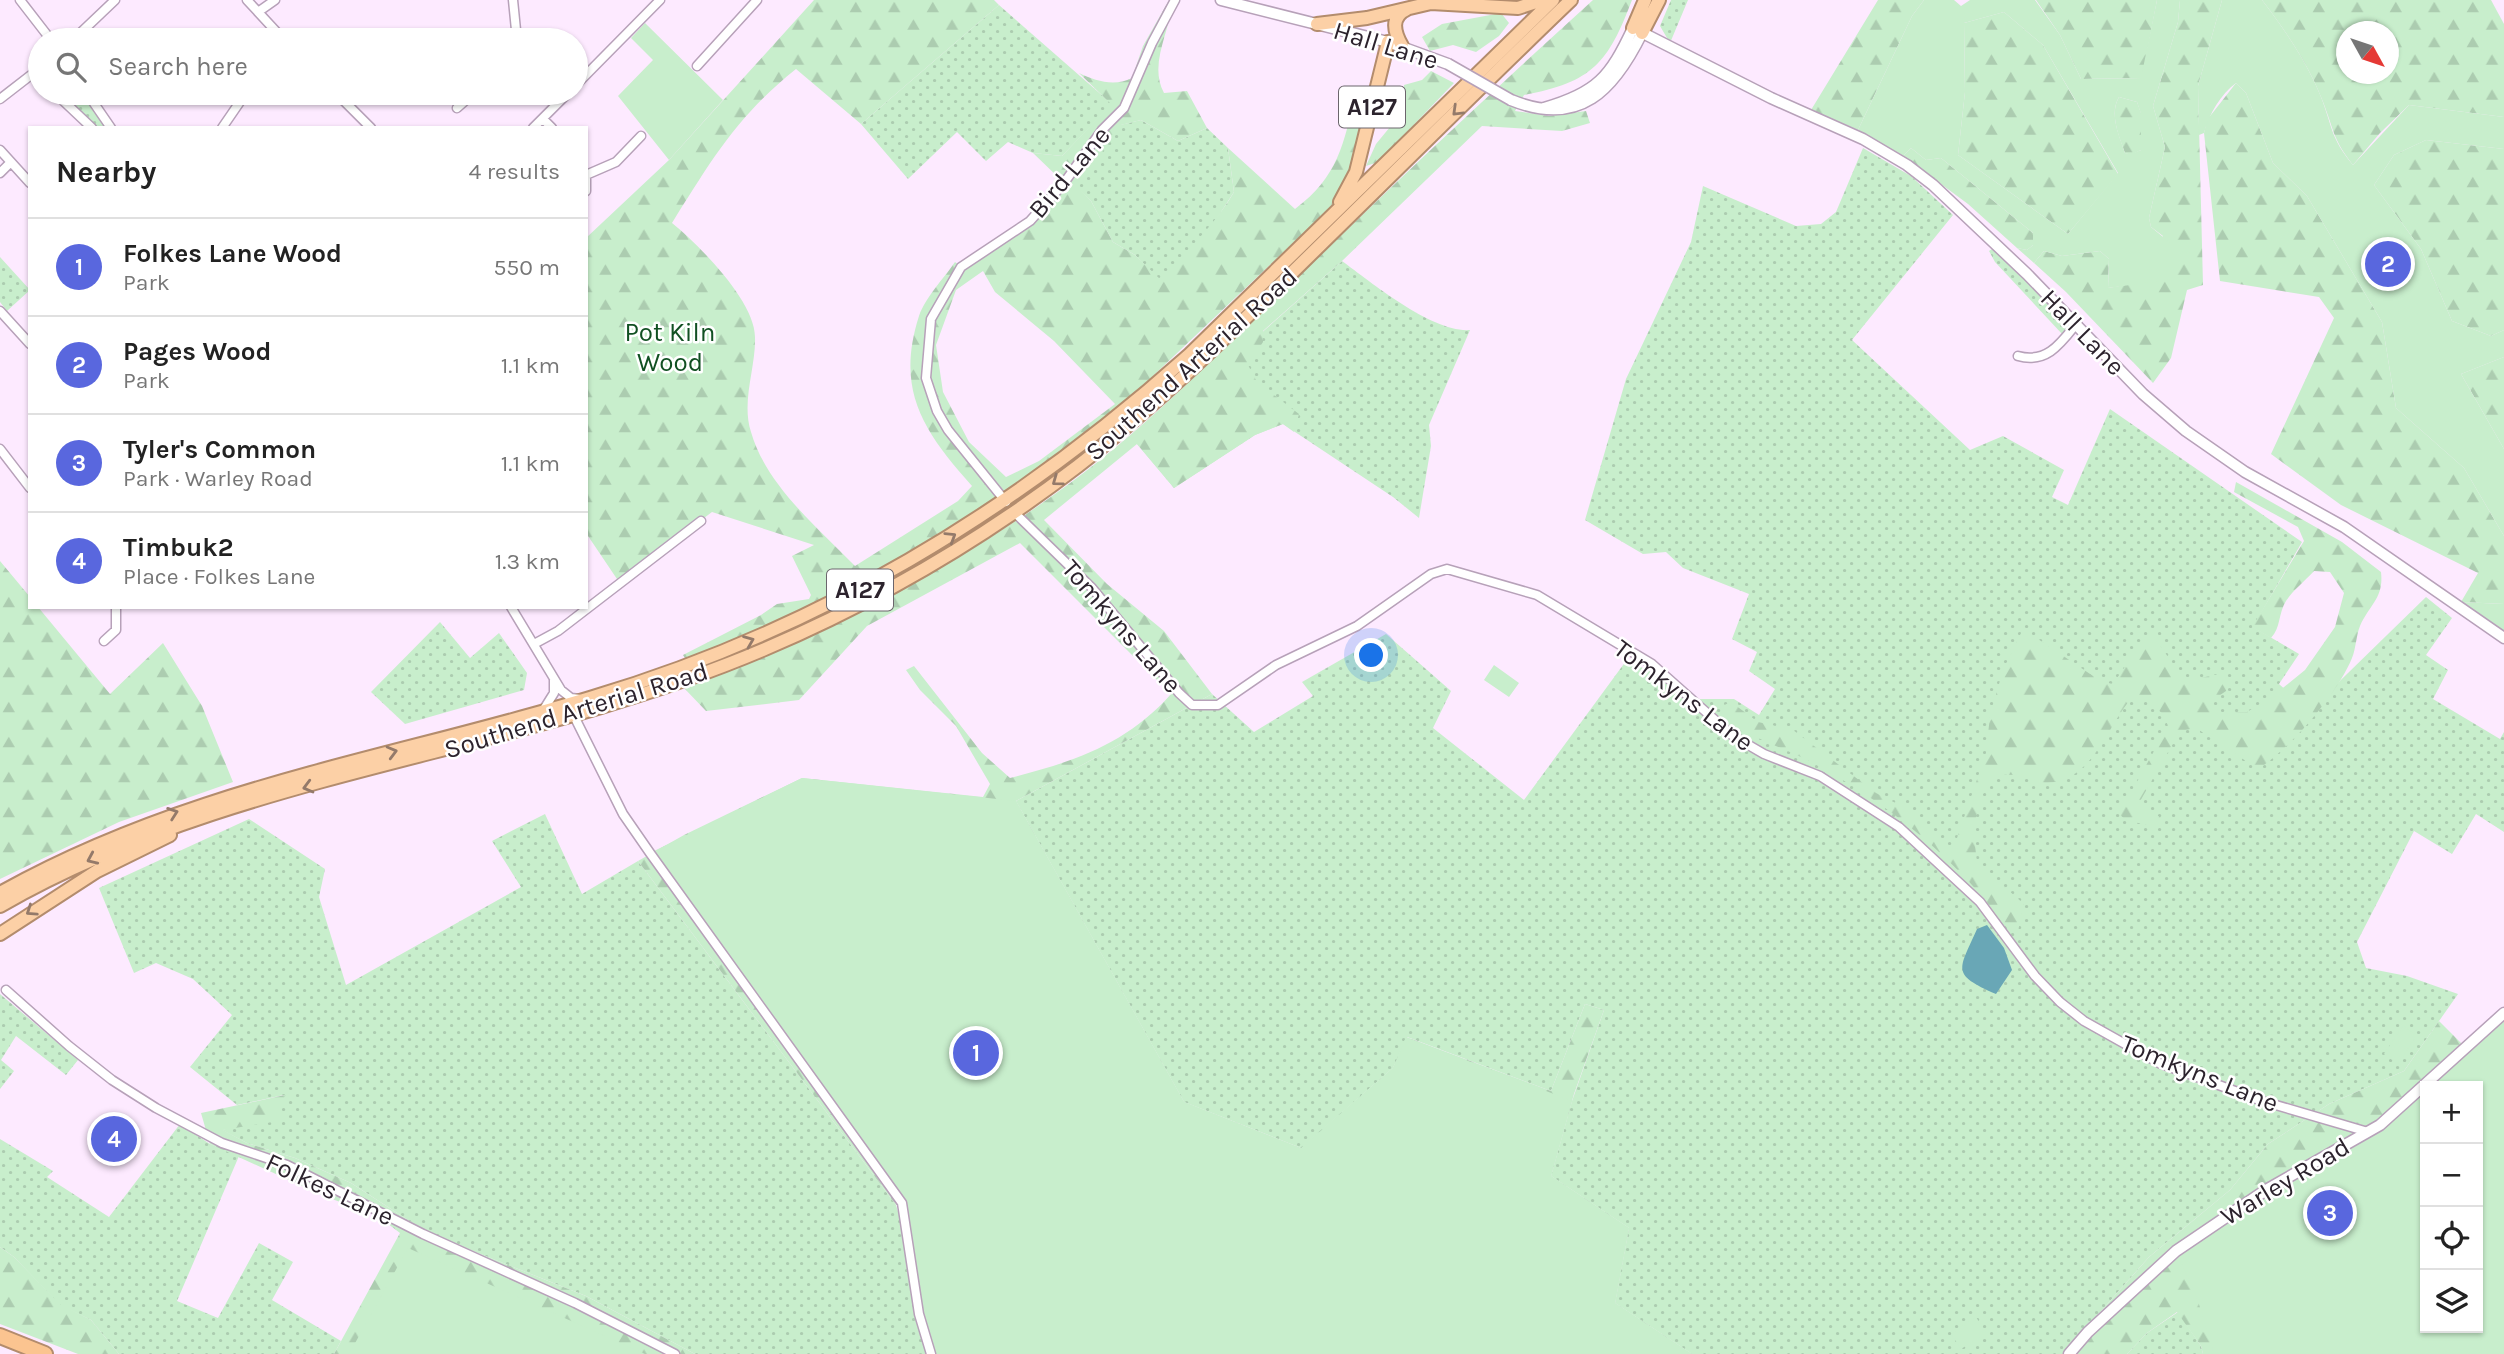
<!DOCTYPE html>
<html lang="en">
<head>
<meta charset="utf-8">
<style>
	:root { --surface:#fff; --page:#f6f6f6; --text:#222; --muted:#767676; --line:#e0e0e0; --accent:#5967de }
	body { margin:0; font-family:Karla,sans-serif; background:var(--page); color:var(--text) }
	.controls { position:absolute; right:21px; bottom:21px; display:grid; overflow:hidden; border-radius:0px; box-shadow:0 2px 5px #0004 }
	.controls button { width:63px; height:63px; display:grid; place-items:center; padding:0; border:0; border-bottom:2px solid var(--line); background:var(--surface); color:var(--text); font:35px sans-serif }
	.compass { position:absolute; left:2336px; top:21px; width:63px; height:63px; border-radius:50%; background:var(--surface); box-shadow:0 2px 5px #0004; rotate:130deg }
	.you { position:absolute; left:1372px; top:656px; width:24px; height:24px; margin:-18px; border:5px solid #fff; border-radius:50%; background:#1a73e8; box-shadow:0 0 0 10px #1a73e833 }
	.badge { display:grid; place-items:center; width:46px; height:46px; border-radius:50%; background:var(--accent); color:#fff; font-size:23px; font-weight:700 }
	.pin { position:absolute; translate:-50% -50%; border:4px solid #fff; box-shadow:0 2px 7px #0006 }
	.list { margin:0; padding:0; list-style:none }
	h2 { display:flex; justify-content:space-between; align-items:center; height:91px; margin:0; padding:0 28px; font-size:30px }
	h2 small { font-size:23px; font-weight:400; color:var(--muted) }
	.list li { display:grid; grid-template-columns:46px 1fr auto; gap:21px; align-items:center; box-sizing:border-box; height:98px; padding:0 28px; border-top:2px solid var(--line) }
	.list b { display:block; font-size:26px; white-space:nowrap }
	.list p { margin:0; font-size:23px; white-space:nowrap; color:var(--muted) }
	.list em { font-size:23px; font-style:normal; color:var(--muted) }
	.icon { flex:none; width:38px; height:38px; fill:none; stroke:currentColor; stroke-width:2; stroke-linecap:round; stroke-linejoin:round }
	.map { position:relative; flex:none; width:2504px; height:1354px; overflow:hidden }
	.search { position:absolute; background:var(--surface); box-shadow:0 2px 5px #0004; left:28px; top:28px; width:560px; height:77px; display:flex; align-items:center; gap:18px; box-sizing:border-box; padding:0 24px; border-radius:38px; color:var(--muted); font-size:26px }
	.panel { position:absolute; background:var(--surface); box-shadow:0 2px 5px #0004; left:28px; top:126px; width:560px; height:483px; border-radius:0px }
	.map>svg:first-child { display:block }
	.grass { fill:url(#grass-dots) }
	.forest { fill:url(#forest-firs); fill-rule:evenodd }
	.park { fill:#c8eecc; fill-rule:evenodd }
	.water { fill:#69a7b6 }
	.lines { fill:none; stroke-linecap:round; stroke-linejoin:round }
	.minor-casing { stroke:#b7a1b9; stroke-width:11 }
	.tertiary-casing { stroke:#b7a1b9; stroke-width:13 }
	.trunk-casing { stroke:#b38c6d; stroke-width:16 }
	.motorway-casing { stroke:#b38c6d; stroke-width:18 }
	.minor { stroke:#fff; stroke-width:8 }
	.tertiary { stroke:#fff; stroke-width:10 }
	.trunk { stroke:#fcd0a6; stroke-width:12 }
	.motorway { stroke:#fbc490; stroke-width:14 }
	.tertiary-bridge-casing { stroke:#b7a1b9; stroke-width:13; stroke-linecap:butt }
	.tertiary-bridge { stroke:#fff; stroke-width:10 }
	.oneway { stroke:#947a6a }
	.labels { text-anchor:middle; stroke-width:5; stroke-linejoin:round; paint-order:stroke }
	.shield { fill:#fff; stroke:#6b656c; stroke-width:2 }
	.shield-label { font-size:24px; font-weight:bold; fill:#2c232d }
	.street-label { font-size:26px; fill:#2c232d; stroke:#fff }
	.park-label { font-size:26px; fill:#115022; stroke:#fff }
</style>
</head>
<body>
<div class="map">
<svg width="2504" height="1354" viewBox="0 0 2504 1354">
	<defs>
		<pattern id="grass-dots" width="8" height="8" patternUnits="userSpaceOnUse" patternTransform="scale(1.75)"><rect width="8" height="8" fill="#c8eecc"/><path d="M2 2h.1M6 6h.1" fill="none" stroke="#acccb0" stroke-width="1.8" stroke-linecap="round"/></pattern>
		<pattern id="forest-firs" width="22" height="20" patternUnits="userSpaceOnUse" patternTransform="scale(1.75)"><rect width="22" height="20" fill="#c8eecc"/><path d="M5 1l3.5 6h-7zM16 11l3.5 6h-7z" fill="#acccb0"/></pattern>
	</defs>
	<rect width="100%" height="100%" fill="#fdeaff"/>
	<path class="grass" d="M1671 0H1688L1670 43 1660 26Z
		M999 5 1112 104 1062 156 1033 153 1008 142 986 161 957 132 908 179 861 124Z
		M61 93H82L107 128H96Z
		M1141 120 1178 141 1207 128 1228 148 1234 192 1208 232 1161 282 1135 255 1113 242 1091 201 1077 187 1120 125Z
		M1863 148 1911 176 1953 215 1852 340 1970 450 2003 436 2064 470 2052 497 2068 505 2110 409 2302 542 2253 627 2299 654 2279 684 2309 711 2426 597 2452 618 2426 655 2448 670 2433 699 2500 739 2504 732V832L2476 814 2452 854 2414 831 2357 942 2366 968 2407 976 2458 994 2404 1071 2329 1104 2268 1144 2230 1190 2149 1257 2063 1354H1692L1615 1303 1629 1228 1551 1176 1572 1101 1604 1010 1585 1004 1551 1091 1407 1037 1393 1068 1301 1148 1184 1102 1016 801 1212 694 1254 732 1313 696 1302 682 1386 634 1451 691 1433 728 1524 800 1626 661 1648 670 1686 699H1734L1759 715 1775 689 1749 671 1757 652 1732 639 1749 594 1683 568 1666 552 1643 554 1585 520 1626 379 1691 242 1703 186 1796 226 1821 224 1836 212Z
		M1992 249 2063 316 2068 323 2063 335 1995 262 1989 251Z
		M0 257 30 290 7 311 0 302Z
		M1342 261C1372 283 1433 333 1470 330L1429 425 1431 446 1419 518 1393 497 1283 424 1255 435 1174 488 1137 444Z
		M440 622 470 658 499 633 527 673 524 690 405 724 371 692Z
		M545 814 582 894 638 861 896 1205 913 1260 931 1354H695L586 1296 428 1233 351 1183 295 1158 247 1143 222 1130 243 1124 284 1095 237 1105 190 1067 232 1015 193 979 156 963 134 973 99 888 249 819 325 869 319 897 346 985 521 887 492 841Z
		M0 994 78 1060 66 1075 16 1036 1 1060 14 1071 0 1089Z
		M180 1124 210 1144 239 1156 177 1301 218 1318 259 1243 293 1262 272 1300 341 1341 334 1354H119L91 1320 60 1305 14 1257 0 1247V1139L53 1171 47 1177 109 1217Z
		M2178 1312 2201 1346 2203 1354H2127L2147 1333Z"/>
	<path class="forest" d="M814 0H994L999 5 861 124 796 69C737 116 711 161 672 223 698 244 755 301 755 337 756 368 741 401 751 432 766 485 818 528 855 566L958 501 972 486C924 432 895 391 919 316 925 298 944 278 955 262L961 267 1028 218 1061 180 1033 153 1062 156 1111 104 1079 73C1096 81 1114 87 1132 78L1143 46 1169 0H1172C1171 32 1148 63 1164 93L1187 91 1207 128 1178 141 1141 120 1121 125 1078 187 1091 201 1113 242 1135 255 1161 280C1187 250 1214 226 1234 192L1228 148 1295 209C1339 176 1343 144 1356 94L1371 98 1353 166 1330 208 1136 392 1051 460 929 542 867 578 792 618 688 663 683 655 761 615 777 604 809 599 811 595 792 556 814 545 712 512 619 582 586 533V238L669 160ZM983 271 995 292 1054 341 1115 404 1039 461 1006 477 969 442 943 392 936 345 956 290Z
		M1593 0H1632C1608 63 1593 82 1524 95L1515 111 1549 116 1586 111 1590 123 1562 131 1482 126 1342 261 1263 331V342L1248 365 1257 382 1299 414 1294 432 1283 424 1255 435 1174 488 1137 444 1044 520 1107 584 1164 631 1212 694 1016 801 1184 1102 1300 1148 1393 1068 1406 1037 1551 1091 1585 1004 1604 1010 1574 1094 1551 1176 1629 1228 1615 1303 1692 1354H1266L935 1214 896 1205 638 861 684 835 802 778 983 797 990 784 956 726 920 690 906 670 914 666 982 753 1010 778C1073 762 1127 744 1171 694L1020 543 867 626 799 700 706 711 684 688C809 641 928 582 1038 506 1137 439 1221 351 1306 269 1400 178 1496 88 1593 0Z
		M1878 0H1924L1912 16 1858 130 1811 110Z
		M2036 0H2157L2142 78 2081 79 2060 35Z
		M2180 0H2222L2198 86 2203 285 2187 290 2171 358 2153 383 2066 292 2034 263 2044 251 2062 256 2100 251 2109 259 2108 288 2137 283 2163 236 2151 227 2149 218 2165 147 2153 106 2178 22Z
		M2262 0H2491L2504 24V117L2409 105 2380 133 2353 165C2331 137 2334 128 2321 97 2307 62 2285 30 2262 0ZM2346 32H2388V74H2346Z
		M2004 12 2043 45 2118 174 2068 234 1958 155 1965 92 1964 23Z
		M1501 13 1509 23 1499 36 1476 52 1453 45 1430 51 1422 37 1442 24Z
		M1431 71 1454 83 1378 162 1366 166 1376 144 1404 110V85L1422 80Z
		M2236 83 2246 93 2273 163 2307 196 2382 322 2396 408 2464 468 2504 536V604L2461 602 2478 573 2341 505 2271 454 2334 318 2319 297 2220 281 2204 133 2207 120Z
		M2119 97 2137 102 2141 113V150L2131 155 2125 153C2119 136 2109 114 2119 97Z
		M2426 140 2504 149V330L2491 336 2452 321 2421 249 2374 185 2394 155Z
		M1911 148 1926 160 1941 158 2033 233V245L2027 250 2017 248 1968 204 1903 156Z
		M2504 357V449L2461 374Z
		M2236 482 2342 542 2381 572C2384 598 2370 604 2360 626 2356 636 2356 648 2352 658 2338 693 2290 749 2258 769L2196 728 2180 731 2139 803 2164 820 2160 827 2127 821 2119 814 2168 726 2164 715 2147 700 2129 701C2105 731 2093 779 2048 783 2039 784 2031 778 2022 776 2011 774 1999 775 1989 775L1973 827 1977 863 2024 904 2018 931 2010 932C1960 861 1886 801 1809 761 1779 746 1753 738 1723 720L1720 707 1731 702 1758 722 1793 730 1876 793 1915 813 1946 849 1955 844 1986 753 1990 716 2003 670 2023 629 2102 682 2113 684 2139 646 2151 634C2165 649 2172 667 2187 681L2219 674 2228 679 2226 691 2207 704 2215 713 2247 712 2273 696 2305 670 2335 627 2344 593 2330 572 2314 571C2305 581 2293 590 2286 601 2278 614 2281 627 2271 638L2252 627 2304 541 2298 527 2234 492Z
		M0 561 30 597V607H38L110 694 163 643 202 706 233 782 119 822 0 879Z
		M2439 1021 2467 1049 2425 1086 2273 1354H2203L2201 1346 2177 1312 2147 1333 2127 1354H2063L2149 1257 2230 1190 2268 1144 2329 1104 2404 1071Z
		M285 1095 278 1121 223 1130 247 1143 295 1158 351 1183 428 1233 586 1296 695 1354H334L400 1233 375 1214 326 1197 210 1144 201 1113Z
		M0 1247 14 1257 60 1304 91 1320 119 1354H78L0 1324Z"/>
	<path class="park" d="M1924 0H1954L1961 6 1970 0H2035L2060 35 2081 79 2141 78 2157 0H2180L2178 22 2153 106 2165 147 2149 218 2151 227 2174 246V279L2108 288 2109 259 2100 251 2062 256 2044 251 2034 263 2017 248 2027 250 2033 245V233L1941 158 1926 160 1911 148 1903 156 1858 130 1912 16ZM2004 12 2043 45 2118 173 2068 234 1958 155 1965 92 1964 23ZM2119 97 2137 102 2141 114V150L2131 154 2125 153C2119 135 2109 114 2119 97Z
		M2222 0H2262C2285 30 2307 62 2321 97 2333 128 2330 137 2353 165L2409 105 2504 117V149L2426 140 2394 155 2374 185 2421 249 2452 321 2491 336 2504 330V357L2461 374 2504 449V536L2464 468 2396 408 2382 322 2307 196 2273 163 2246 93 2236 83C2221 94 2209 114 2204 133L2199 135 2198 86Z
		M645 23 723 100 669 160 618 96 653 60 631 38Z
		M2461 602 2504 604V632L2467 606Z
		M1494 665 1519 683 1509 697 1484 680Z
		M802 778 1016 801 1184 1102 1301 1148 1393 1068 1406 1037 1572 1101 1551 1176 1629 1228 1615 1303 1692 1354H931L919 1314 902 1202 650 853Z
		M2504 1011V1354H2214L2198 1301 2176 1251 2391 1116ZM2425 1086H2478V1328H2425Z
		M2403 1026 2417 1035 2398 1064 2384 1054Z
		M408 1248 645 1354H349Z
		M1976 1317 1986 1333 1961 1349 1951 1334Z"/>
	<path class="water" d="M1987 925 2004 948 2012 970 1996 994C1950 974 1959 970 1977 929Z"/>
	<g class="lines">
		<defs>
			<path id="minor" d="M20 0 51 40
				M247 0 284 40
				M513 0 517 40
				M258 12 275 0
				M73 40 115 0
				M697 66 757 0
				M576 85 660 0
				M55 93 92 128
				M87 93 111 128
				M336 93 371 128
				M0 99 40 68
				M457 108 474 93
				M543 119 552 128
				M222 128 246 93
				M533 128 568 93
				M0 150 30 183
				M0 173 10 163
				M586 175 616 162 641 136
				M586 179V191
				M0 311 30 344
				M2018 356C2047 364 2061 343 2077 323
				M0 449 30 488
				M1006 502 948 430 937 411 926 378 931 319 961 267 1030 221 1064 183 1102 130 1124 108 1152 43 1175 0
				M1014 512 1092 588 1179 693 1192 705H1218L1276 665 1357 626 1431 574 1447 569 1537 595 1652 664 1733 736 1764 754 1820 776 1899 827 1980 902 2035 976 2060 1002 2084 1021 2159 1063 2262 1101 2368 1132
				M511 607 561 690 571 698 581 699
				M104 641 116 630V607
				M534 644 558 631 701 521
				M544 709 554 693V680
				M574 716 623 814 650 853 902 1203 919 1314 931 1354
				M6 990 69 1046 112 1080 156 1108 222 1143 287 1165 423 1234 575 1303 675 1354"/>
			<path id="tertiary" d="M1221 0 1388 42 1448 64
				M1511 100C1580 128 1614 90 1642 33
				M1544 108C1597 93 1610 77 1633 28L1771 98 1863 139 1907 165 1933 185 2027 274 2143 394 2186 431 2245 472 2344 527 2504 638
				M2069 1354 2088 1332 2176 1251 2266 1190 2380 1125 2504 1013"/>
			<path id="trunk" d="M1317 24 1367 18 1431 3 1518 8 1542 0
				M1633 28 1645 0
				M1642 33 1659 0
				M1402 46C1394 32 1390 17 1407 9
				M1340 202 1356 172 1388 42
				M0 893C187 788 388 759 590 698 818 630 1012 513 1189 355L1553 0
				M0 906C236 770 517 755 765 649 875 602 983 539 1078 466 1159 403 1232 332 1305 260 1394 173 1481 86 1571 0
				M0 934 97 871 170 835"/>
			<path id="motorway" d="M0 1336 45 1354"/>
		</defs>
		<use href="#minor" class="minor-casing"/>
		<use href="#tertiary" class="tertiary-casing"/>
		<use href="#trunk" class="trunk-casing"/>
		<use href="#motorway" class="motorway-casing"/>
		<use href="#minor" class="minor"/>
		<use href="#tertiary" class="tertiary"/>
		<use href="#trunk" class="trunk"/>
		<use href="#motorway" class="motorway"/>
		<defs>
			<path id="tertiary-bridge" d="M1448 64 1511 100"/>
		</defs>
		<use href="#tertiary-bridge" class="tertiary-bridge-casing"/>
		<use href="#tertiary-bridge" class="tertiary-bridge"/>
	</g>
	<defs><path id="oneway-chevron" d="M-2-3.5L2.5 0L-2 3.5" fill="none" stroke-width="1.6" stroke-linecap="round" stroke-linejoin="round" transform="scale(1.75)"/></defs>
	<g class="oneway">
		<use href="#oneway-chevron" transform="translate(1457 111) rotate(136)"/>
		<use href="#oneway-chevron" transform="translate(1057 481) rotate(144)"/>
		<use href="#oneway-chevron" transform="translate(951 537) rotate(-32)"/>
		<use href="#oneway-chevron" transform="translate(749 641) rotate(-22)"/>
		<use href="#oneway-chevron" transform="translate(392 752) rotate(-15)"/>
		<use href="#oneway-chevron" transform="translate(308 787) rotate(165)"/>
		<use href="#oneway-chevron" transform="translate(173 813) rotate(-19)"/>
		<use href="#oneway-chevron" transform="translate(92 859) rotate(156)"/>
		<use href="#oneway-chevron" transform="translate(31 911) rotate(146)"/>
	</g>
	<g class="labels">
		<g class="shield">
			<rect x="1339" y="86.5" width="66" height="41" rx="5"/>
			<rect x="827" y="569.5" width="66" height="41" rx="5"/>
		</g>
		<g class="shield-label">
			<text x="1372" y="115">A127</text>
			<text x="860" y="598">A127</text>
		</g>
		<g class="street-label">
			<text transform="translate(1386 45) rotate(17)" y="9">Hall Lane</text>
			<text transform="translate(1069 172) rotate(-50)" y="9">Bird Lane</text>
			<text transform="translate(2083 332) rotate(46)" y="9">Hall Lane</text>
			<text transform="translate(1191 364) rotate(-42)" y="9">Southend Arterial Road</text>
			<text transform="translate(1122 626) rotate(49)" y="9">Tomkyns Lane</text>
			<text transform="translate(1684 695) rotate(37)" y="9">Tomkyns Lane</text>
			<text transform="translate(576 710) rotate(-17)" y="9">Southend Arterial Road</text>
			<text transform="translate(2200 1073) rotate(22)" y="9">Tomkyns Lane</text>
			<text transform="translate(2285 1181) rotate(-31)" y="9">Warley Road</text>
			<text transform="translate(330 1189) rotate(25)" y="9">Folkes Lane</text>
		</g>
		<g class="park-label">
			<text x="670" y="341">Pot Kiln<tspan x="670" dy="30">Wood</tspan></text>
		</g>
	</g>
</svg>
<div class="controls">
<button>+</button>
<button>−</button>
<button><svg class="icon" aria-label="locate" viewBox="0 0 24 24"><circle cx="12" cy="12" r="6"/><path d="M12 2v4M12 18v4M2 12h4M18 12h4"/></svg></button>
<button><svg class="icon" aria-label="layers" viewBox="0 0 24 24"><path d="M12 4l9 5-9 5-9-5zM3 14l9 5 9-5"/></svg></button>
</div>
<svg class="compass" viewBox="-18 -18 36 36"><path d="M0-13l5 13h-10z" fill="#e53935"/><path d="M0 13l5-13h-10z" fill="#767676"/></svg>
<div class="you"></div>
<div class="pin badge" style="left:976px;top:1053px">1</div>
<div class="pin badge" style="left:2388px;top:264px">2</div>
<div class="pin badge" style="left:2330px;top:1213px">3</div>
<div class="pin badge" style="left:114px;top:1139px">4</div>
<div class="search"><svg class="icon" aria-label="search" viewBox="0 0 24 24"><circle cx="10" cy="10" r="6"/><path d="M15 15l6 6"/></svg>Search here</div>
<section class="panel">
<h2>Nearby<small>4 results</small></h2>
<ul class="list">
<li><span class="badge">1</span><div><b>Folkes Lane Wood</b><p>Park</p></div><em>550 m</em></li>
<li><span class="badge">2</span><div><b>Pages Wood</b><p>Park</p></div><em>1.1 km</em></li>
<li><span class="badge">3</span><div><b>Tyler's Common</b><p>Park · Warley Road</p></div><em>1.1 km</em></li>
<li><span class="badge">4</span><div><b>Timbuk2</b><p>Place · Folkes Lane</p></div><em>1.3 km</em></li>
</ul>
</section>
</div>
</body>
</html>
